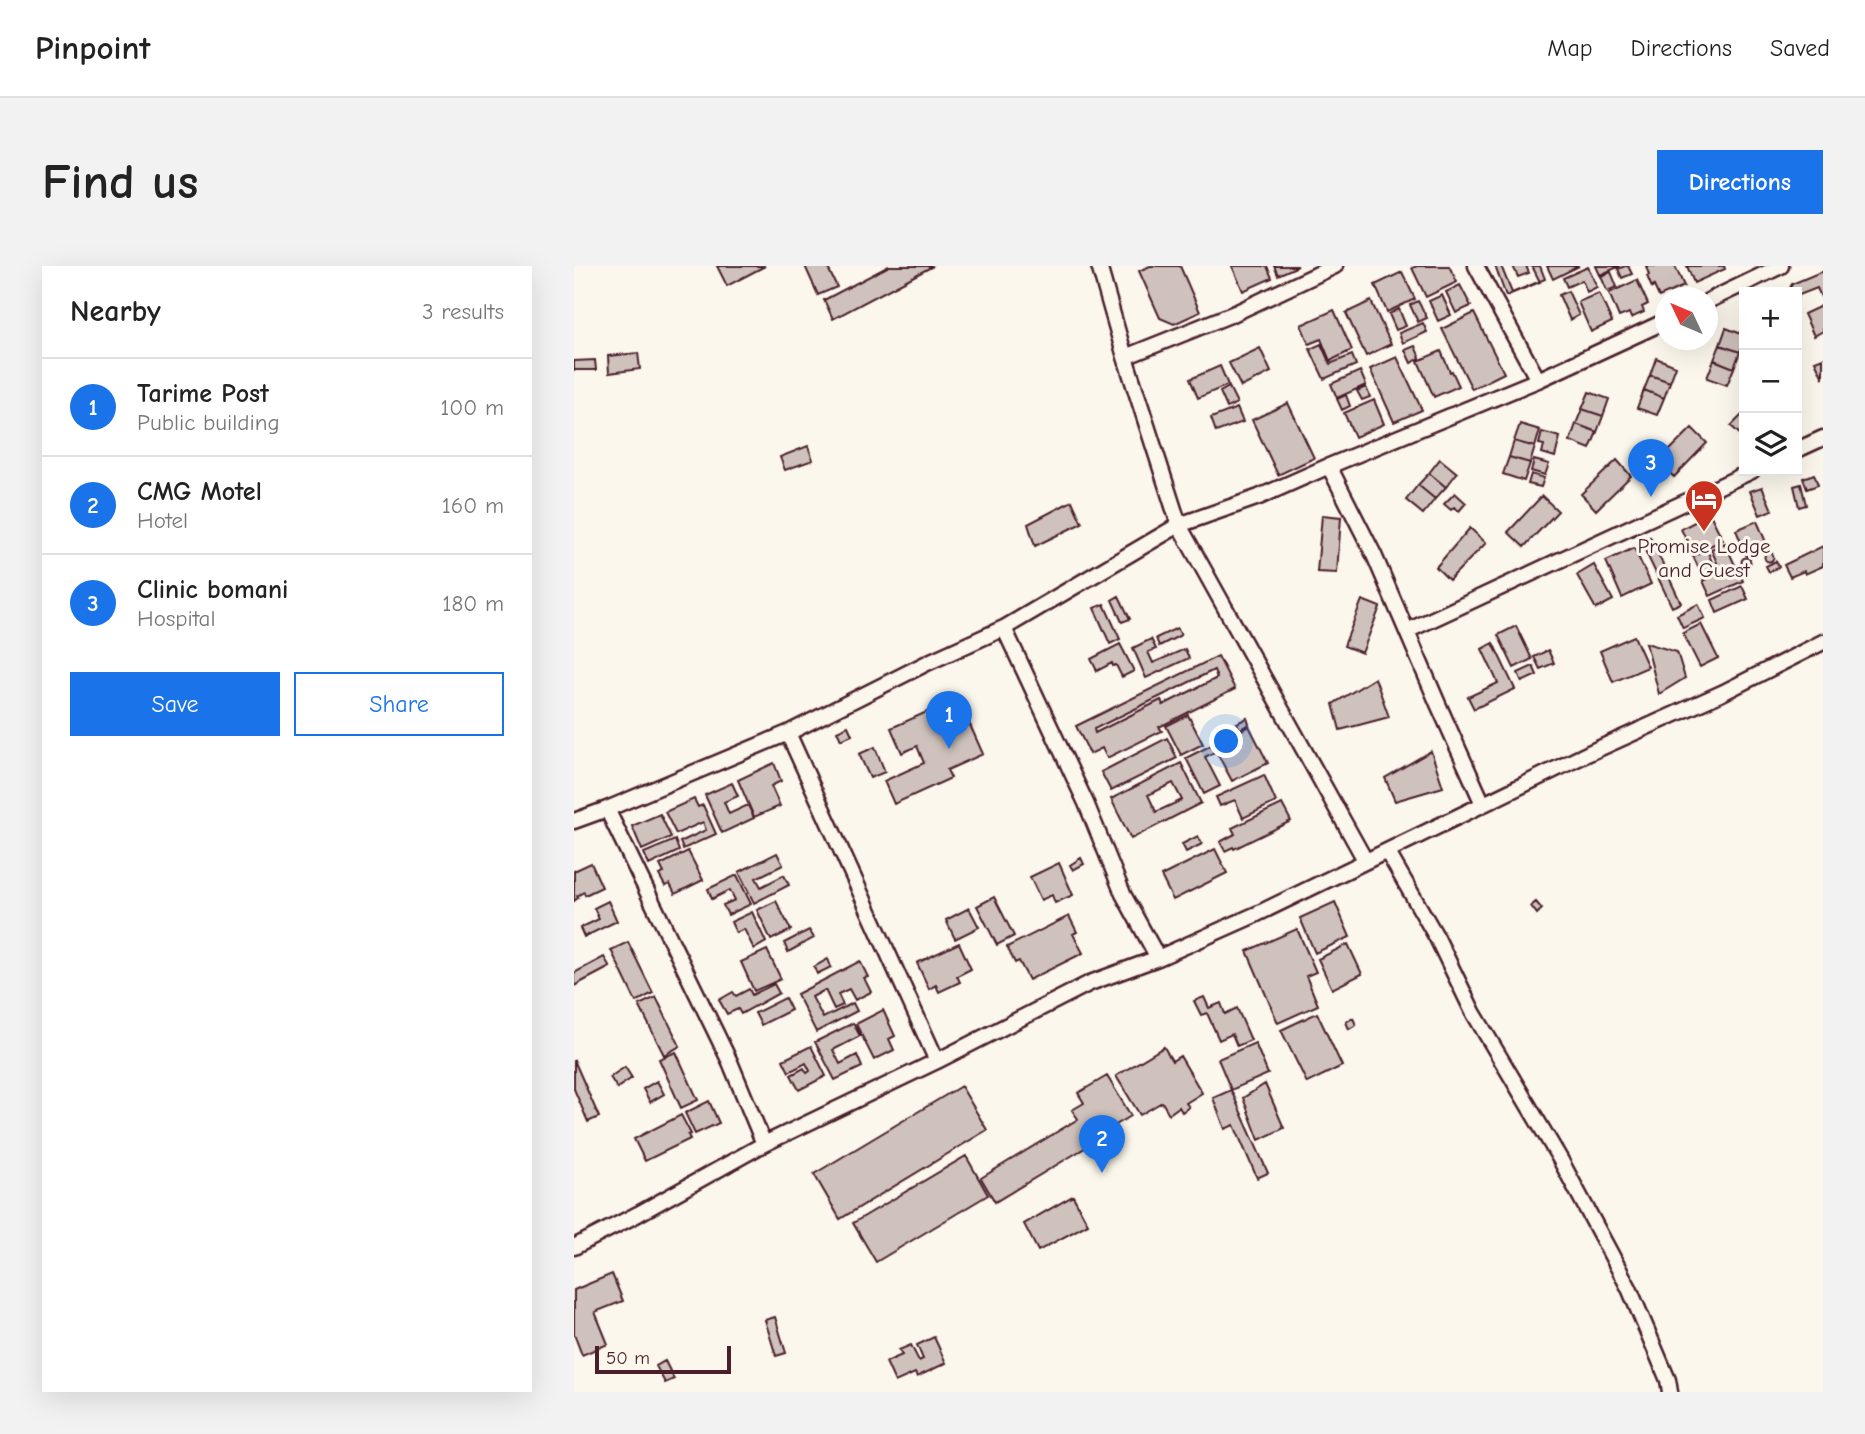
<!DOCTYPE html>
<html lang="en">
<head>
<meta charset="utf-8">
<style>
	:root { --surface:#fff; --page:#f2f2f2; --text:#222; --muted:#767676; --line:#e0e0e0; --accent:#1a73e8 }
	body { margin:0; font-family:"Comic Neue",sans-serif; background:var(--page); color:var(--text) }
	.controls { position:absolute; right:21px; top:21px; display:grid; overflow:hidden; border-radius:0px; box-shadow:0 7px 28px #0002 }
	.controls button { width:63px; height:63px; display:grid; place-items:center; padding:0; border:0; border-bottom:2px solid var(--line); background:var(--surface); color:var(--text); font:35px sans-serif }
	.compass { position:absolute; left:1081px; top:21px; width:63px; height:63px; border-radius:50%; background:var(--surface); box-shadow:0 7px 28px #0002; rotate:314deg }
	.scale { position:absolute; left:21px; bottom:18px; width:136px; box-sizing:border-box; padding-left:7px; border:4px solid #4a1f2b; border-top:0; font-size:19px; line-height:24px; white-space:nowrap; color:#4a1f2b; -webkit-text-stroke:5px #fbf7ec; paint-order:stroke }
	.you { position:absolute; left:653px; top:476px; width:24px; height:24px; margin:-18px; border:5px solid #fff; border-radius:50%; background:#1a73e8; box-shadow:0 0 0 10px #1a73e833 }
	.badge { display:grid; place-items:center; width:46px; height:46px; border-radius:50%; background:var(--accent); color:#fff; font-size:23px; font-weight:700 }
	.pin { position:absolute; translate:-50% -58px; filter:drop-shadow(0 2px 4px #0008) }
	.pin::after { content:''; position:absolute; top:37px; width:24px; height:21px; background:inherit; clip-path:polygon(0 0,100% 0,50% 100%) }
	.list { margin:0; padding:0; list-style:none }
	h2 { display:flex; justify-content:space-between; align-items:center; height:91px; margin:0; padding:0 28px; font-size:30px }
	h2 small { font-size:23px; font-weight:400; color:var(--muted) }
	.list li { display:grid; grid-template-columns:46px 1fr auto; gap:21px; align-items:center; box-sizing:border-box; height:98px; padding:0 28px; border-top:2px solid var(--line) }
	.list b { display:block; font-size:26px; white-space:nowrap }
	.list p { margin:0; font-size:23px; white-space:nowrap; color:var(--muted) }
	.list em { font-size:23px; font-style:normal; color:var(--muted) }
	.actions { display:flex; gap:14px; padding:21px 28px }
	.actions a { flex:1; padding:16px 0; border:2px solid var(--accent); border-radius:0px; text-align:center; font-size:24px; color:var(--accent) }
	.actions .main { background:var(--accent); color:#fff }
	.icon { flex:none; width:38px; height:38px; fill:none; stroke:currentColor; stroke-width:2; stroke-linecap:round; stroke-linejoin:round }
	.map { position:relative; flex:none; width:1249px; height:1126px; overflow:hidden; border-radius:0px }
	header { display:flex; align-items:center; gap:42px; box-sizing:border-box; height:98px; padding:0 35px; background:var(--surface); border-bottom:2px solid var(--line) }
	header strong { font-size:33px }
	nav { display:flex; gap:38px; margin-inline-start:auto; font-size:24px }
	.intro { display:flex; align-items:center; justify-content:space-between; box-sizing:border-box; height:168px; padding:0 42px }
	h1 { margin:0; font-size:49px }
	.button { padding:18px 32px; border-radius:0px; background:var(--accent); color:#fff; font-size:24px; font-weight:700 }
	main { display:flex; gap:42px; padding:0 42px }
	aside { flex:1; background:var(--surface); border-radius:0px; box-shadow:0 7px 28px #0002 }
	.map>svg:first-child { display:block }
	.building { fill:#cfc2bc; stroke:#4a1f2b; stroke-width:2; fill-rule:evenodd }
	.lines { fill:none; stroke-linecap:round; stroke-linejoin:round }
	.minor-casing { stroke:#4a1f2b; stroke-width:19 }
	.minor { stroke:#fbf7ec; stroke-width:14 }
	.labels { text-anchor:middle; stroke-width:6; stroke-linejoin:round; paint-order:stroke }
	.poi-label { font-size:21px; fill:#4a1f2b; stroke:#fbf7ec }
</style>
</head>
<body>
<header>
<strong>Pinpoint</strong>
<nav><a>Map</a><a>Directions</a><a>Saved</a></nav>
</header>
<div class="intro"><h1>Find us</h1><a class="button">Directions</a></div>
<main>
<aside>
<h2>Nearby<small>3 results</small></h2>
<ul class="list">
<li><span class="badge">1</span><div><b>Tarime Post</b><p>Public building</p></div><em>100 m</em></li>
<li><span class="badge">2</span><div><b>CMG Motel</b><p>Hotel</p></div><em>160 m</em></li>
<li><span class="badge">3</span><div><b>Clinic bomani</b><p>Hospital</p></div><em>180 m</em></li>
</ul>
<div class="actions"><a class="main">Save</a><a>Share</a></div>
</aside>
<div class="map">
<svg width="1249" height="1126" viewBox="0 0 1249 1126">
	<rect width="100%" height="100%" fill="#fbf7ec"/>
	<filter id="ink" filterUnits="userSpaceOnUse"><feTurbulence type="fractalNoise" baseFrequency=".0143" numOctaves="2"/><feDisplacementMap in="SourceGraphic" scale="14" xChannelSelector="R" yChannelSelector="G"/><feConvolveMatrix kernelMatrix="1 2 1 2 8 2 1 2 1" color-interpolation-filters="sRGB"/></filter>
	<g filter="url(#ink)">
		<path class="building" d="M143 0H191L153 20Z
			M231 0H253L263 21 244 29Z
			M315 0H359L259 53 250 34Z
			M576 0H606L626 46 600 58 586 52 565 5Z
			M658 0H693L698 12 669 25Z
			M700 0H724L704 9Z
			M843 0H875L883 16 852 31 838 2Z
			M921 0H958L966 16 932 30Z
			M927 0H939L944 11 955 7 952 0H966L971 13 938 27Z
			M973 0H1005L979 13Z
			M1022 0H1046L1026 9Z
			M1051 0H1054L1058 8 1048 12 1044 3Z
			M1072 0H1101L1110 20 1085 31 1080 20 1078 22 1073 10 1075 9Z
			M1113 0H1150L1151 3 1120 17Z
			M1014 1 1023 21 1013 26 1008 14 993 21 989 12Z
			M1249 5V30L1247 31 1243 22 1225 29 1223 34V26H1214L1218 18Z
			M828 6 841 33 813 46 801 19Z
			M1037 6 1043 21 1033 25 1027 10Z
			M1063 14 1074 38 1068 41 1070 46 1057 52 1055 47 1045 51 1035 27Z
			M886 19 897 40 882 47 872 26Z
			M994 25 1005 49 996 54 985 29Z
			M1025 27 1038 56 1017 66 1004 36Z
			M868 29 877 49 864 55 855 35Z
			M797 35 817 78 792 90 772 47Z
			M844 35 853 52 844 56 836 39Z
			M1249 39V65L1240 70 1230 48Z
			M825 43 832 60 822 64 815 48Z
			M760 44 778 84 756 95 747 73 735 78 727 59Z
			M900 47 930 107 898 123 868 63Z
			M849 57 853 66 829 77 825 67Z
			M1152 62 1170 69V75L1166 86 1146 79Z
			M747 78 756 98 778 89 782 99 750 113 736 83Z
			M1146 79 1166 86 1160 102 1140 94Z
			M841 80 846 92 837 97 831 84Z
			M686 82 697 106 667 121 655 97Z
			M867 85 876 106 878 105 885 120 860 131 844 95Z
			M64 87 66 103 35 107 34 90Z
			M823 91 848 144 820 156 796 103Z
			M1082 92 1102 100 1096 116 1076 109Z
			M1249 92V112L1241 95Z
			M21 94 22 104H0V95Z
			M1140 94 1160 102 1153 119 1133 112Z
			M646 100 654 119 624 132 616 113Z
			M786 105 792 119 763 132 757 118Z
			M1076 109 1096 116 1090 132 1070 124Z
			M655 121 663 137 653 142 646 126Z
			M792 121 796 131 788 134 783 125Z
			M1070 124 1090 132 1083 149 1063 142Z
			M1015 126 1035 133 1029 150 1008 143Z
			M772 129 776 140 768 144 763 133Z
			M800 134 810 158 781 171 770 147Z
			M714 137 740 192 704 209 678 154Z
			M663 142 669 156 642 166 637 152Z
			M1008 143 1029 150 1023 166 1002 158Z
			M1170 147V172L1157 160Z
			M946 158 966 164 961 181 940 175Z
			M1002 158 1023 166 1016 183 996 175Z
			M1118 162 1133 177 1100 211 1084 196Z
			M968 166 986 171 981 191 968 187 970 179 965 178Z
			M940 175 961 181 956 197 935 191Z
			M234 180 239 194 211 204 206 191Z
			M935 191 956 197 950 215 929 208Z
			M866 193 883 207 872 221 855 207Z
			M960 194 975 198 971 209 957 205Z
			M1043 194 1057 210 1022 244 1007 228Z
			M855 207 872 221 861 233 844 219Z
			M957 208 970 212 967 221 954 218Z
			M1240 208 1244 219 1233 223 1229 212Z
			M1227 218 1232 239 1225 241 1220 220Z
			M844 219 861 233 849 248 832 234Z
			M1188 221 1198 244 1186 249 1176 225Z
			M881 227 892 237 885 245 880 241 877 244 870 238Z
			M968 230 984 245 950 281 934 266Z
			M498 235 508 257 461 280 454 258Z
			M1136 248 1149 274 1119 288 1107 263Z
			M748 249 767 251 763 307 743 306Z
			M1183 255 1194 281 1173 291 1162 264Z
			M896 262 912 277 875 314 862 301Z
			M1076 271 1107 337 1098 341 1067 276Z
			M1151 277 1161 299 1147 306 1137 283Z
			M1249 280V300L1231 308 1230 305 1216 311 1210 299Z
			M1060 282 1077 318 1048 332 1032 295Z
			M1133 284 1143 308 1130 314 1119 290Z
			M1190.5 291a4.5 4.5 0 1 1 9 0a4.5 4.5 0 1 1-9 0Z
			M1167.5 296a4.5 4.5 0 1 1 9 0a4.5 4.5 0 1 1-9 0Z
			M1202 295 1205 301 1195 306 1192 300Z
			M1020 299 1039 334 1022 343 1003 309Z
			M1162 300 1169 315 1136 330 1129 315Z
			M1168 320 1174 333 1143 347 1138 334Z
			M545 330 556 353 548 356 538 334Z
			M788 334 806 341 788 387 770 380Z
			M530 338 546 373 536 378 520 342Z
			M1124 338 1131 352 1109 362 1103 349Z
			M1127 358 1144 392 1126 401 1109 367Z
			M942 360 958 393 940 402 924 369Z
			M603 362 607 369 585 380 582 372Z
			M1060 370 1074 401 1039 416 1026 385Z
			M577 373 582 383 574 386 579 397 611 383 615 392 572 412 559 382Z
			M919 377 941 423 900 443 894 431 924 417 908 383Z
			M1072 377 1103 386 1111 412 1085 428Z
			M546 378 560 405 548 411 542 399 539 400 538 397 523 405 517 393Z
			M974 384 980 397 966 403 960 391Z
			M644 390 661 423 585 461 588 465 533 492 528 482 516 488 502 460ZM640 404 643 412 589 439 587 434 521 467 520 463Z
			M959 400 963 409 948 416 944 407Z
			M801 412 815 451 766 464 759 438Z
			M384 432 409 488 373 504 377 512 320 538 310 515 350 497 343 480 328 487 317 462Z
			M614 449 629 478 607 489 592 460Z
			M673 452 675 458 666 463 663 457Z
			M274 460 278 469 267 474 263 465Z
			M675 460 694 497 658 515 642 485 631 491 646 520 630 528 612 492Z
			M593 472 603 492 537 525 527 506Z
			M301 481 311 506 296 512 285 488Z
			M857 485 869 521 821 535 811 512Z
			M200 497 207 515 197 520 206 540 180 551 164 514Z
			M607 497 627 537 557 573 537 533ZM599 517 608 534 582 546 574 529Z
			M690 509 702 536 669 552 661 534 646 540 642 531Z
			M158 517 164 530 150 536 155 548 174 539 180 552 148 567 131 529Z
			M120 533 124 541 129 539 142 568 109 583 106 576 132 564 129 556 102 568 91 546Z
			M708 538 717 555 660 583 659 581 651 585 646 576 661 568 658 562Z
			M86 548 97 571 68 584 58 560Z
			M624 570 628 578 612 586 608 578Z
			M101 574 105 585 75 599 70 587Z
			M641 583 653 607 599 634 587 610Z
			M114 585 129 614 101 628 96 618 91 620 85 609 90 607 86 599Z
			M203 587 209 599 182 612 187 621 210 609 215 619 180 637 165 606Z
			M507 592 510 598 499 604 496 599Z
			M17 597 28 621 11 629 10 626 3 630 4 632 0 635V605Z
			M485 597 499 629 481 637 478 629 467 634 456 611Z
			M163 609 177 638 154 649 149 639 161 634 156 624 138 633 134 623Z
			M420 631 440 670 423 679 403 640Z
			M34 635 43 655 10 671 6 662 25 653 20 642Z
			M202 635 217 664 197 674 183 644Z
			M761 636 776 671 741 687 726 652Z
			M962 636 968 643 963 648 957 640Z
			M395 642 405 661 381 673 372 654Z
			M178 646 192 676 180 683 170 663 162 667 157 656Z
			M495 650 503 666 499 668 509 687 455 714 445 695 441 697 433 681Z
			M723 663 742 706 732 710 744 739 704 757 673 685Z
			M235 664 240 672 214 686 210 677Z
			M54 676 79 727 62 736 37 684Z
			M385 677 397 703 383 710 386 716 365 726 362 719 355 723 343 697Z
			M774 678 788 708 758 723 744 693Z
			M193 684 207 713 180 725 167 696Z
			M30 691 36 701 0 720V707Z
			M254 693 257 701 243 708 240 701Z
			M286 695 294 711 290 712 297 726 281 734 275 723 264 728 269 739 260 743 251 724 238 731 249 752 279 737 283 745 242 766 223 728Z
			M200 718 205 727 167 748 164 743 153 748 145 734 159 726 162 730 175 723 178 729Z
			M82 731 106 780 90 789 65 739Z
			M630 731 635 742 647 737 651 748 663 742 677 774 663 780 658 768 645 774 633 747 627 749 620 735Z
			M211 732 217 744 187 759 181 747Z
			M309 744 321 770 315 773 320 784 300 794 282 758Z
			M743 747 768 800 733 817 707 764Z
			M779 752 782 759 775 763 772 756Z
			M279 757 286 770 259 784 266 798 283 789 288 801 261 814 241 776Z
			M681 777 694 808 657 824 644 793Z
			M237 780 252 810 225 824 217 809 230 802 233 807 236 805 232 797 215 806 209 794Z
			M590 781 598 795 606 790 628 827 612 837 615 841 608 846 605 841 595 848 588 836 566 849 542 810Z
			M102 786 124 834 107 842 85 793Z
			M0 794 25 851 14 856 0 823Z
			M51 801 58 812 43 822 36 811Z
			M533 810 557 850 530 866 526 860 518 865 524 874 421 936 407 912 504 853 498 844 510 837 504 827Z
			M83 815 90 828 76 836 69 823Z
			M691 818 710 862 685 874 669 832Z
			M387 820 413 864 266 953 240 908Z
			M657 824 694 907 683 912 660 859 651 863 639 832Z
			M135 835 145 857 121 868 111 847Z
			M107 849 117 868 114 869 116 873 71 895 60 873Z
			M392 890 414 929 302 996 279 957Z
			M499 930 514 958 464 985 450 958Z
			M38 1008 49 1035 21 1046 34 1078 8 1089 0 1068V1024Z
			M201 1051 212 1087 202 1090 191 1054Z
			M360 1071 372 1097 343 1111 341 1107 321 1116 312 1096 328 1089 325 1084 337 1079 345 1095 349 1093 343 1079Z
			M91 1095 100 1113 91 1117 82 1100Z"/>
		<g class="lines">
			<defs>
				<path id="minor" d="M525 0 551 91 605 259 791 594
					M902 0 964 114
					M1134 35 1207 0
					M551 91 661 47 761 0
					M1223 184 1249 172
					M755 200 800 289 864 438 909 538
					M430 362 512 537 549 628 584 692
					M833 365 1178 205
					M214 467 363 795
					M33 543 156 796 190 878
					M0 555 33 543 214 467 355 396 430 362 605 259 685 231 755 200 964 114 1092 55
					M813 585 863 672 899 746 986 893 1055 1022 1094 1114 1096 1126
					M0 981 64 948 190 878 363 795 516 717 584 692 683 648 1015 487 1148 427 1249 376"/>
			</defs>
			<use href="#minor" class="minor-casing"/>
			<use href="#minor" class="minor"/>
		</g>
	</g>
	<defs>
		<symbol id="hotel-pin" viewBox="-11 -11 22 30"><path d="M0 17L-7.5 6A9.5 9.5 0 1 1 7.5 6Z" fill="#c8321e" stroke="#fbf7ec"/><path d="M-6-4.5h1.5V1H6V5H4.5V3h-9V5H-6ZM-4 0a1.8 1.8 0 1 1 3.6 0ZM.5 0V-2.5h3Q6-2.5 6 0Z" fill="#fff"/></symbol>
	</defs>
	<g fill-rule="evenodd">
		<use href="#hotel-pin" x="1108" y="211" width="44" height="60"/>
	</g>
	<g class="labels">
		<g class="poi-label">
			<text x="1130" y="287">Promise Lodge<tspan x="1130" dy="24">and Guest</tspan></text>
		</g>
	</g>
</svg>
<div class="controls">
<button>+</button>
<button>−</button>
<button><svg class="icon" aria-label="layers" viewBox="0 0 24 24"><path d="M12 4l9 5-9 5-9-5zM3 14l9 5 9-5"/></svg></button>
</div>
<svg class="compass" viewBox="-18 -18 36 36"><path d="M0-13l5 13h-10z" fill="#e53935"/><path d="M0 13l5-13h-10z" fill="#767676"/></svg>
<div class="scale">50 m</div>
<div class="you"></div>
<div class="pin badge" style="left:375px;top:483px">1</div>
<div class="pin badge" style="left:528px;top:907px">2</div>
<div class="pin badge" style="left:1077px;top:231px">3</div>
</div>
</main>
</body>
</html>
